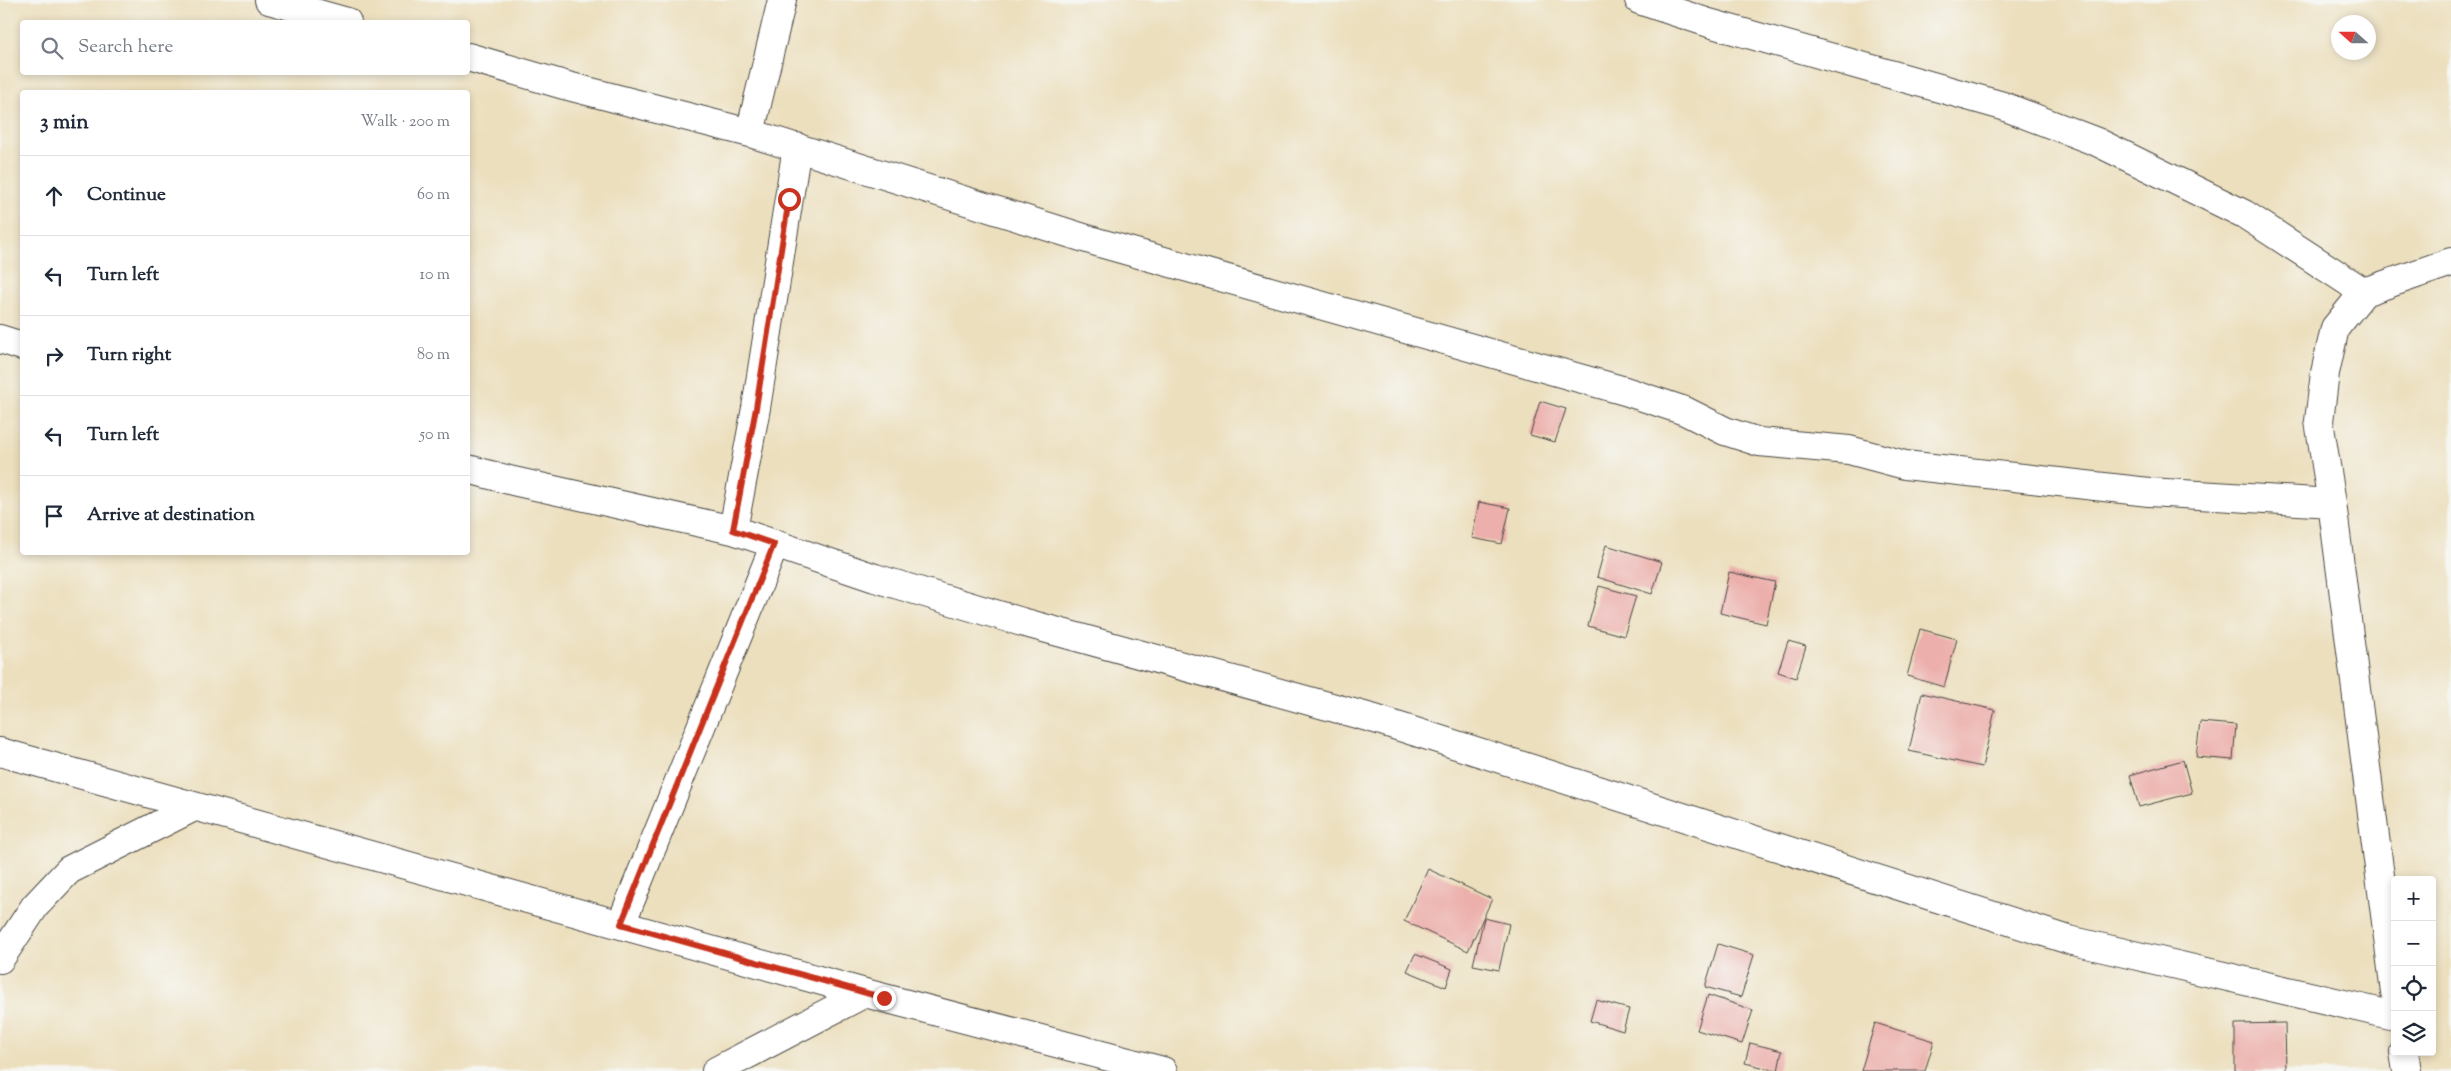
<!DOCTYPE html>
<html lang="en">
<head>
<meta charset="utf-8">
<style>
	:root { --surface:#fff; --page:#f6f6f7; --text:#1f2937; --muted:#747a83; --line:#e0e1e3 }
	body { margin:0; font-family:"Sorts Mill Goudy",serif; background:var(--page); color:var(--text) }
	.controls { position:absolute; right:15px; bottom:15px; display:grid; overflow:hidden; border-radius:5px; box-shadow:0 2px 8px #0003 }
	.controls button { width:45px; height:45px; display:grid; place-items:center; padding:0; border:0; border-bottom:1px solid var(--line); background:var(--surface); color:var(--text); font:25px sans-serif }
	.compass { position:absolute; left:2331px; top:15px; width:45px; height:45px; border-radius:50%; background:var(--surface); box-shadow:0 2px 8px #0003; rotate:291deg }
	.stop { position:absolute; width:15px; height:15px; margin:-11px; border:4px solid #c8321e; border-radius:50%; background:#fff }
	.stop.end { background:#c8321e; border-color:#fff; box-shadow:0 1px 5px #0008 }
	.list { margin:0; padding:0; list-style:none }
	h2 { display:flex; justify-content:space-between; align-items:center; height:65px; margin:0; padding:0 20px; font-size:21px }
	h2 small { font-size:16px; font-weight:400; color:var(--muted) }
	.list li { display:grid; grid-template-columns:32px 1fr auto; gap:15px; align-items:center; box-sizing:border-box; height:80px; padding:0 20px; border-top:1px solid var(--line) }
	.list b { display:block; font-size:19px; white-space:nowrap }
	.list em { font-size:16px; font-style:normal; color:var(--muted) }
	.icon { flex:none; width:28px; height:28px; fill:none; stroke:currentColor; stroke-width:2; stroke-linecap:round; stroke-linejoin:round }
	.map { position:relative; flex:none; width:2451px; height:1071px; overflow:hidden }
	.search { position:absolute; background:var(--surface); box-shadow:0 2px 8px #0003; left:20px; top:20px; width:450px; height:55px; display:flex; align-items:center; gap:12px; box-sizing:border-box; padding:0 18px; border-radius:5px; color:var(--muted); font-size:19px }
	.panel { position:absolute; background:var(--surface); box-shadow:0 2px 8px #0003; left:20px; top:90px; width:450px; height:465px; border-radius:5px }
	.map>svg:first-child { display:block }
	.building { fill:#ecafab }
	.lines { fill:none; stroke-linecap:round; stroke-linejoin:round }
	.street-casing { stroke:#484641; stroke-width:30 }
	.street { stroke:#fff; stroke-width:28 }
	.route { stroke:#c8321e; stroke-width:6 }
</style>
</head>
<body>
<div class="map">
<svg width="2451" height="1071" viewBox="0 0 2451 1071">
	<rect width="100%" height="100%" fill="#f6f6f2"/>
	<filter id="ink" filterUnits="userSpaceOnUse"><feTurbulence type="fractalNoise" baseFrequency=".02" numOctaves="2"/><feDisplacementMap in="SourceGraphic" scale="10" xChannelSelector="R" yChannelSelector="G"/><feConvolveMatrix kernelMatrix="1 2 1 2 8 2 1 2 1" color-interpolation-filters="sRGB"/></filter>
	<filter id="wash" filterUnits="userSpaceOnUse"><feTurbulence type="fractalNoise" baseFrequency=".0096" numOctaves="4" result="noise"/><feDisplacementMap in="SourceGraphic" scale="20" xChannelSelector="R" yChannelSelector="G"/><feGaussianBlur stdDeviation="1.12" result="paint"/><feColorMatrix in="noise" values="0 0 0 0 0 0 0 0 0 0 0 0 0 0 0 0 0 1.4 0 .05"/><feComposite in="paint" operator="in"/></filter>
	<g filter="url(#wash)">
		<rect width="100%" height="100%" fill="#ecdfbd"/>
		<g id="blocks">
			<path class="building" d="M1540 401 1566 409 1555 442 1530 435Z
				M1479 502 1510 508 1502 544 1472 538Z
				M1606 545 1662 562 1652 594 1597 577Z
				M1729 572 1775 582 1766 624 1720 613Z
				M1599 586 1636 596 1624 636 1588 626Z
				M1920 629 1957 639 1944 687 1907 676Z
				M1788 641 1806 646 1796 678 1778 672Z
				M1922 693 1995 710 1982 767 1909 751Z
				M2200 722 2236 725 2233 760 2196 757Z
				M2183 760 2192 793 2139 807 2130 775Z
				M1428 869 1492 899 1468 951 1404 921Z
				M1484 918 1509 924 1499 970 1473 965Z
				M1718 944 1754 955 1741 997 1705 987Z
				M1415 954 1452 969 1446 987 1407 971Z
				M1708 995 1753 1010 1742 1044 1697 1030Z
				M1596 1000 1629 1009 1623 1031 1590 1021Z
				M1875 1023 1934 1041 1925 1071H1861Z
				M2285 1023 2286 1071H2235V1024Z
				M1750 1043 1782 1051 1778 1071 1745 1063Z"/>
		</g>
	</g>
	<g filter="url(#ink)">
		<use href="#blocks" fill-opacity="0" stroke="#484641" stroke-width="1"/>
		<g class="lines">
			<defs>
				<path id="street" d="M269 0 347 22
					M1639 0 1709 23 2003 106 2097 142 2244 214 2364 292
					M468 57 564 85 750 133 1100 243 1625 391 1685 411 1725 431 1759 442 1849 450 1905 465 2149 492 2332 503
					M750 133 782 0
					M0 339 22 346
					M468 469 513 481 733 530 875 578 1022 622 1375 719 2069 940 2395 1016
					M733 530 756 408 797 147
					M0 752 865 993 1163 1071
					M621 924 775 544
					M0 959 35 906 69 870 194 807
					M2395 992 2332 503 2319 421 2325 373 2335 328 2364 292 2451 262
					M2404 1052 2407 1071
					M716 1071 865 993"/>
			</defs>
			<use href="#street" class="street-casing"/>
			<use href="#street" class="street"/>
		</g>
	</g>
	<g class="lines" filter="url(#ink)">
		<path class="route" d="M789 199 756 408 733 530 774 544 621 924 884 998"/>
	</g>
</svg>
<div class="controls">
<button>+</button>
<button>−</button>
<button><svg class="icon" aria-label="locate" viewBox="0 0 24 24"><circle cx="12" cy="12" r="6"/><path d="M12 2v4M12 18v4M2 12h4M18 12h4"/></svg></button>
<button><svg class="icon" aria-label="layers" viewBox="0 0 24 24"><path d="M12 4l9 5-9 5-9-5zM3 14l9 5 9-5"/></svg></button>
</div>
<svg class="compass" viewBox="-18 -18 36 36"><path d="M0-13l5 13h-10z" fill="#e53935"/><path d="M0 13l5-13h-10z" fill="#747a83"/></svg>
<div class="stop" style="left:789px;top:199px"></div>
<div class="stop end" style="left:884px;top:998px"></div>
<div class="search"><svg class="icon" aria-label="search" viewBox="0 0 24 24"><circle cx="10" cy="10" r="6"/><path d="M15 15l6 6"/></svg>Search here</div>
<section class="panel">
<h2>3 min<small>Walk · 200 m</small></h2>
<ul class="list">
<li><svg class="icon" aria-label="ahead" viewBox="0 0 24 24"><path d="M12 20V5M6 11l6-6 6 6"/></svg><div><b>Continue</b></div><em>60 m</em></li>
<li><svg class="icon" aria-label="left" viewBox="0 0 24 24"><path d="M17 20v-9H6M10 6l-5 5 5 5"/></svg><div><b>Turn left</b></div><em>10 m</em></li>
<li><svg class="icon" aria-label="right" viewBox="0 0 24 24"><path d="M7 20v-9h11M14 6l5 5-5 5"/></svg><div><b>Turn right</b></div><em>80 m</em></li>
<li><svg class="icon" aria-label="left" viewBox="0 0 24 24"><path d="M17 20v-9H6M10 6l-5 5 5 5"/></svg><div><b>Turn left</b></div><em>50 m</em></li>
<li><svg class="icon" aria-label="arrive" viewBox="0 0 24 24"><path d="M6 21V4h12l-3 4 3 4H6"/></svg><div><b>Arrive at destination</b></div></li>
</ul>
</section>
</div>
</body>
</html>
